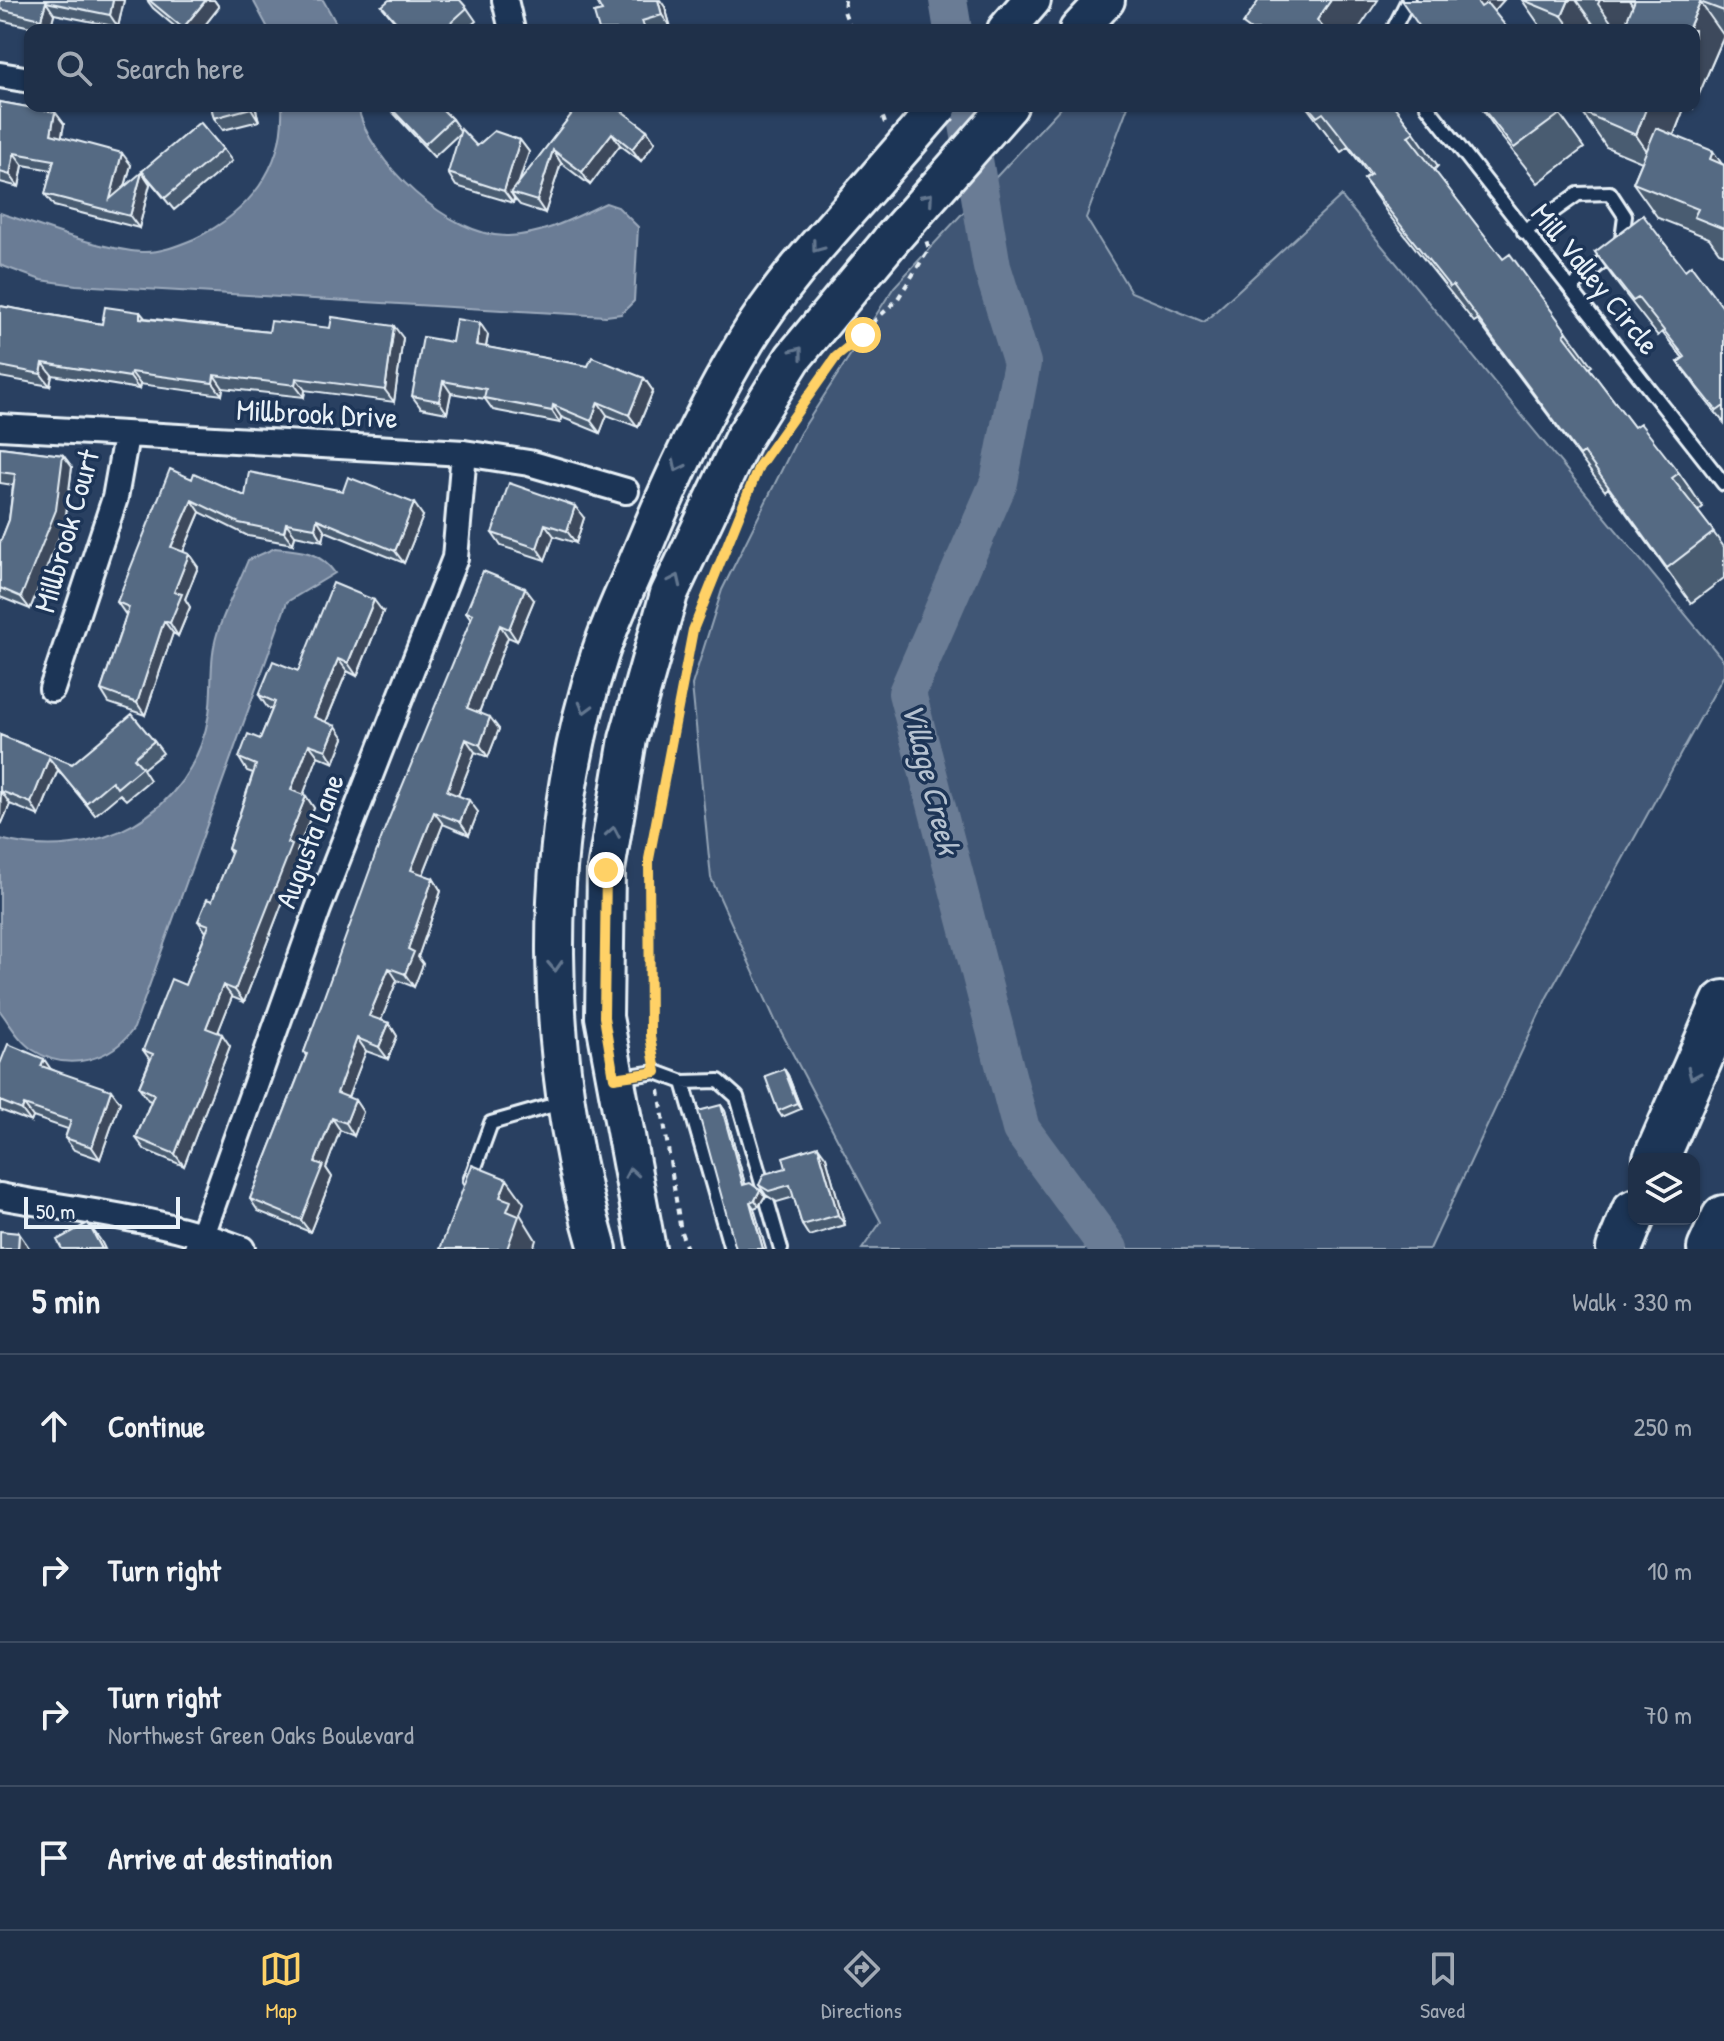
<!DOCTYPE html>
<html lang="en">
<head>
<meta charset="utf-8">
<style>
	:root { --surface:#1f3049; --page:#2c3c53; --text:#f1f3f6; --muted:#a1a9b4; --line:#3c4b61; --accent:#ffd166 }
	body { margin:0; font-family:"Patrick Hand",sans-serif; background:var(--page); color:var(--text) }
	.controls { position:absolute; right:24px; bottom:24px; display:grid; overflow:hidden; border-radius:16px; box-shadow:0 2px 6px #0004 }
	.controls button { width:72px; height:72px; display:grid; place-items:center; padding:0; border:0; border-bottom:2px solid var(--line); background:var(--surface); color:var(--text); font:40px sans-serif }
	.scale { position:absolute; left:24px; bottom:20px; width:156px; box-sizing:border-box; padding-left:8px; border:4px solid #e8f1f8; border-top:0; font-size:22px; line-height:28px; white-space:nowrap; color:#e8f1f8; -webkit-text-stroke:6px #1d3557; paint-order:stroke }
	.stop { position:absolute; width:24px; height:24px; margin:-18px; border:6px solid #ffd166; border-radius:50%; background:#fff }
	.stop.end { background:#ffd166; border-color:#fff; box-shadow:0 2px 8px #0008 }
	.list { margin:0; padding:0; list-style:none }
	h2 { display:flex; justify-content:space-between; align-items:center; height:104px; margin:0; padding:0 32px; font-size:34px }
	h2 small { font-size:26px; font-weight:400; color:var(--muted) }
	.list li { display:grid; grid-template-columns:52px 1fr auto; gap:24px; align-items:center; box-sizing:border-box; height:144px; padding:0 32px; border-top:2px solid var(--line) }
	.list b { display:block; font-size:30px; white-space:nowrap }
	.list p { margin:0; font-size:26px; white-space:nowrap; color:var(--muted) }
	.list em { font-size:26px; font-style:normal; color:var(--muted) }
	.icon { flex:none; width:44px; height:44px; fill:none; stroke:currentColor; stroke-width:2; stroke-linecap:round; stroke-linejoin:round }
	.map { position:relative; flex:none; width:1724px; height:1249px; overflow:hidden }
	.search { position:absolute; background:var(--surface); box-shadow:0 2px 6px #0004; left:24px; right:24px; top:24px; height:88px; display:flex; align-items:center; gap:20px; box-sizing:border-box; padding:0 28px; border-radius:16px; color:var(--muted); font-size:30px }
	.sheet { height:680px; background:var(--surface) }
	nav { display:flex; justify-content:space-around; align-items:center; box-sizing:border-box; height:112px; border-top:2px solid var(--line); background:var(--surface); font-size:22px; color:var(--muted) }
	nav a { display:grid; justify-items:center; gap:4px }
	nav .on { color:var(--accent) }
	.map>svg:first-child { display:block }
	.green { fill:#415774; stroke:#94a4b6; stroke-width:2 }
	.water { fill:#6b7c95; stroke:#9dabbd; stroke-width:2 }
	.lines { fill:none; stroke-linecap:round; stroke-linejoin:round }
	.river { stroke:#6b7c95; stroke-width:38 }
	.lane-casing { stroke:#e8f1f8; stroke-width:18 }
	.street-casing { stroke:#e8f1f8; stroke-width:30 }
	.secondary-casing { stroke:#e8f1f8; stroke-width:42 }
	.highway-casing { stroke:#e8f1f8; stroke-width:50 }
	.path { stroke:#e8f1f8; stroke-width:4; stroke-dasharray:6 6; stroke-linecap:butt }
	.lane { stroke:#1d3557; stroke-width:12 }
	.street { stroke:#1d3557; stroke-width:24 }
	.secondary { stroke:#1d3557; stroke-width:36 }
	.highway { stroke:#1d3557; stroke-width:44 }
	.secondary-bridge-casing { stroke:#e8f1f8; stroke-width:42; stroke-linecap:butt }
	.secondary-bridge { stroke:#1d3557; stroke-width:36 }
	.wall { fill:#495b71; stroke:#e8f1f8; stroke-width:2 }
	.shaded-wall { fill:#3c4a5c; stroke:#e8f1f8; stroke-width:2 }
	.building { fill:#556a83; stroke:#e8f1f8; stroke-width:2 }
	.oneway { stroke:#64778f }
	.route { stroke:#ffd166; stroke-width:10 }
	.labels { text-anchor:middle; stroke-width:7; stroke-linejoin:round; paint-order:stroke }
	.street-label { font-size:30px; fill:#e8f1f8; stroke:#1d3557 }
	.water-label { font-size:32px; font-style:italic; fill:#b6c2d0; stroke:#1d3557 }
</style>
</head>
<body>
<div class="map">
<svg width="1724" height="1249" viewBox="0 0 1724 1249">
	<rect width="100%" height="100%" fill="#294061"/>
	<filter id="ink" filterUnits="userSpaceOnUse"><feTurbulence type="fractalNoise" baseFrequency=".0125" numOctaves="2"/><feDisplacementMap in="SourceGraphic" scale="16" xChannelSelector="R" yChannelSelector="G"/><feConvolveMatrix kernelMatrix="1 2 1 2 8 2 1 2 1" color-interpolation-filters="sRGB"/></filter>
	<g filter="url(#ink)">
		<path class="green" d="M1062 106H1128L1086 218 1131 292 1204 322 1341 196 1724 661V675L1547 997 1430 1249H862L881 1222 775 1020 711 878 692 685 722 590 800 433 894 287Z"/>
		<path class="water" d="M253 0H323L340 30H269Z
			M282 106H358C367 161 451 238 508 236 543 235 574 218 606 203L618 207 638 227 634 301 621 314 606 316 76 285 41 280 0 265V213C44 227 95 248 141 252 160 253 177 246 194 239 248 213 285 168 282 106Z
			M275 548C300 550 319 551 335 573L287 602 134 1028C112 1060 68 1073 33 1050 19 1041 10 1024 0 1011V839C95 864 192 816 209 714 213 687 209 660 217 634 225 609 238 585 248 560Z"/>
		<g class="lines">
			<path class="river" d="M948 0 953 30
				M965 106 992 267 1022 363 999 482 907 693 1021 1129 1109 1249"/>
			<defs>
				<path id="lane" d="M1393 30 1408 0
					M1427 106 1724 484
					M1524 232 1578 194 1610 193 1625 216 1621 246 1571 288
					M617 1078 656 1072 683 1082 731 1249
					M683 1082 719 1081 737 1097 763 1187
					M470 1181 491 1123 564 1102
					M768 1204 781 1249"/>
				<path id="street" d="M505 0 512 30
					M0 75 30 80
					M0 427 464 453 529 463 626 491
					M52 689 115 498 126 436
					M0 1196C82 1212 164 1218 242 1249
					M197 1249 318 909 455 558 464 453"/>
				<path id="secondary" d="M1006 30 1032 0
					M1078 30 1106 0
					M965 156 1009 106
					M598 1249C543 1060 538 846 599 657 610 621 628 586 642 551 672 478 706 407 747 339 780 285 826 235 868 188
					M647 1249 604 1017 606 870 628 739 669 594 742 440 793 358 891 240"/>
				<path id="highway" d="M1656 1159 1724 1003
					M1619 1249 1634 1212
					M1710 1249 1724 1218"/>
			</defs>
			<use href="#lane" class="lane-casing"/>
			<use href="#street" class="street-casing"/>
			<use href="#secondary" class="secondary-casing"/>
			<use href="#highway" class="highway-casing"/>
			<path class="path" d="M845 0 844 11 851 30
				M879 106 886 126
				M775 444 836 357 897 300 929 249 926 240
				M654 1058 650 1036 649 859 693 630 738 520
				M659 1090 681 1232 687 1249"/>
			<use href="#lane" class="lane"/>
			<use href="#street" class="street"/>
			<use href="#secondary" class="secondary"/>
			<use href="#highway" class="highway"/>
			<defs>
				<path id="secondary-bridge" d="M868 188 939 106
					M891 240 965 156"/>
			</defs>
			<use href="#secondary-bridge" class="secondary-bridge-casing"/>
			<use href="#secondary-bridge" class="secondary-bridge"/>
		</g>
		<path class="wall" d="M0 0H124L118 27 54 14 50 30H44L0 20Z
			M147 0H214L219 7 201 30H179L153 8Z
			M1522 0H1724V36L1693 108 1689 106H1694V30H1602L1596 28 1595 30H1543Z
			M382 6 467 8 476 21 466 30H401Z
			M665 7 671 28 663 30H599L602 11Z
			M0 102 55 112 64 124 61 137 131 165 125 186 150 184 139 228 54 206 45 194 52 170 23 165 19 187 0 182Z
			M211 106H255L259 121 223 130 214 118Z
			M387 106H439L452 119 461 132 434 157Z
			M578 106 647 130 655 142 641 161 620 145 590 185 561 163 545 213 520 205 514 198 513 203 456 186 448 173 477 146 520 140 529 152 519 183Z
			M1306 106H1394L1414 132 1438 166 1434 170 1503 259 1567 332 1592 366 1589 368 1634 427 1679 473 1703 507 1698 511 1724 547V578L1691 603 1608 488 1605 491 1477 320 1474 322 1388 214 1364 179 1369 175 1348 147 1341 152Z
			M1480 106H1554L1584 148 1538 183 1500 135Z
			M1584 106H1685L1674 135 1724 165V254L1719 252 1709 238 1658 218 1633 183 1642 162 1606 147 1582 112Z
			M223 149 232 161 174 210 142 171Z
			M1595 252 1685 270 1724 309V423L1703 397 1678 362 1683 358 1662 332 1658 336 1619 286Z
			M0 306 102 324 140 312 145 318 269 332 403 338 394 402 305 390 304 397 223 388 222 395 140 384 139 389 52 375 50 386 0 377Z
			M488 335 486 347 644 378 653 391 638 427 607 415 600 433 561 417 560 423 493 410 485 399 451 393 447 413 421 408 412 396 452 342Z
			M0 447 63 455 72 467 65 522 30 609 0 597V543L9 520 13 485 0 483Z
			M192 479 245 496 423 516 404 563 325 531 323 541 295 535 293 544 248 536 200 512 183 552 198 567 185 599 190 607 178 636 173 633 145 715 109 703 101 690 126 615 117 602Z
			M584 518 576 543 554 536 545 560 501 546 492 533Z
			M534 600 517 641 508 637 479 713 499 729 488 757 475 752 458 796 478 812 469 835 443 824 423 875 433 878 441 891 418 957 423 964 414 987 397 980 381 1020 389 1023 397 1036 388 1059 366 1051 348 1097 363 1112 354 1136 340 1130 326 1168 332 1177 310 1232 258 1211 250 1199 306 1056 304 1052 471 619 466 612Z
			M383 612 357 676 347 671 326 722 344 738 334 763 318 756 303 795 306 796 314 808 297 852 300 857 244 1002 232 997 218 1032 230 1046 184 1166 145 1150 136 1138 151 1101 148 1100 139 1087 150 1060 143 1050 185 985 206 932 198 921 212 901 231 854 228 849 253 773 247 771 239 758 260 739 272 710 267 707 259 695 298 671Z
			M0 735 72 764 154 741 163 753 143 769 150 780 126 800 120 794 95 815 58 770 39 816 10 804 2 823 0 822Z
			M0 1064 51 1069 120 1102 100 1159 74 1150 65 1138 68 1129 33 1117 31 1122 0 1110Z
			M784 1069 788 1075 801 1109 782 1117 778 1111Z
			M721 1105 725 1111 745 1184 760 1190 765 1196 759 1206 754 1208 736 1249Z
			M826 1157 845 1225 809 1236 802 1225 794 1197 777 1202 766 1195 759 1185Z"/>
		<path class="shaded-wall" d="M113 0H124L118 27 110 15Z
			M206 0H214L219 7 201 30H185L183 28Z
			M658 0H660L665 7 671 28 662 15Z
			M1331 0H1378L1358 30H1324L1317 20Z
			M1475 0H1504L1488 18Z
			M1569 0H1576L1596 28 1595 30H1572L1562 16Z
			M1600 0H1629L1634 8 1626 30H1617L1598 4Z
			M46 2 54 14 50 30H49L41 19Z
			M1700 2 1724 36 1693 108 1692 106H1694V30H1688Z
			M250 106H255L259 121 251 108Z
			M1647 106H1685L1660 170 1636 135Z
			M55 112 64 124 60 147 51 134Z
			M647 130 655 142 641 161 632 149Z
			M612 133 620 145 590 185 582 172Z
			M520 140 529 152 515 194 511 193 514 198 513 203 504 191Z
			M553 150 561 163 545 213 537 201Z
			M1713 151 1724 167 1710 159Z
			M14 153 23 165 19 187 10 175Z
			M122 153 131 165 118 211 110 199Z
			M142 172 150 184 139 228 130 216Z
			M480 323 488 335 484 357 476 345Z
			M394 326 403 338 394 402 385 390Z
			M43 363 52 375 50 386 41 374Z
			M131 372 140 384 139 389 130 377Z
			M214 375 223 388 222 395 213 383Z
			M296 378 305 390 304 397 295 385Z
			M644 378 653 391 638 427 629 415Z
			M443 381 451 393 447 413 439 401Z
			M598 402 607 415 600 433 591 421Z
			M553 405 561 417 560 423 552 411Z
			M63 455 72 467 65 522 30 609 21 597Z
			M192 500 200 512 180 559 171 547Z
			M414 503 423 516 404 563 395 551Z
			M575 506 584 518 576 543 567 531Z
			M317 519 325 531 323 541 315 528Z
			M286 523 295 535 293 544 284 532Z
			M545 524 554 536 545 560 537 548Z
			M189 554 198 567 185 599 190 607 178 636 170 623 174 592Z
			M525 588 534 600 517 641 509 629Z
			M374 600 383 612 357 676 348 663Z
			M164 621 173 633 145 715 137 703Z
			M500 625 508 637 476 720 467 708Z
			M338 659 347 671 323 729 314 717Z
			M490 717 499 729 488 757 480 745Z
			M336 726 344 738 334 763 326 750Z
			M466 739 475 752 455 803 447 791Z
			M309 744 318 756 300 803 291 790Z
			M49 758 58 770 39 816 31 803Z
			M1 791 10 804 2 823 0 820Z
			M306 796 314 808 297 852 300 857 244 1002 235 990 287 843Z
			M469 800 478 812 469 835 460 822Z
			M434 812 443 824 420 882 411 870Z
			M433 878 441 891 418 957 423 964 414 987 405 974 408 949Z
			M389 968 397 980 378 1028 369 1016Z
			M223 985 232 997 215 1040 206 1028Z
			M389 1023 397 1036 388 1059 379 1047Z
			M222 1034 230 1046 184 1166 175 1154Z
			M357 1038 366 1051 345 1105 337 1093Z
			M44 1059 52 1071 41 1066Z
			M784 1069 788 1075 801 1109 797 1103Z
			M111 1090 120 1102 100 1159 92 1147Z
			M355 1100 363 1112 354 1136 346 1123Z
			M24 1105 33 1117 31 1122 22 1110Z
			M721 1105 725 1111 747 1191 743 1185Z
			M332 1118 340 1130 326 1168 332 1177 310 1232 301 1220 315 1162Z
			M818 1146 826 1157 845 1225 838 1215Z
			M507 1179 524 1203 520 1214 536 1240 533 1249H507V1211L500 1197Z
			M760 1190 765 1196 759 1206 755 1200Z
			M750 1202 754 1208 766 1249H763Z
			M88 1223 101 1241 105 1249H102Z
			M19 1233 30 1249H18Z"/>
		<path class="building" d="M0 0H113L110 15 46 2 41 19 0 9Z
			M149 0H206L183 28Z
			M389 0H460L467 8 443 30H403L382 6Z
			M596 0H658L662 15 642 21 645 30H599L594 13 602 11Z
			M1259 0H1331L1317 20 1325 30H1251L1243 24Z
			M1401 0H1476L1481 7 1487 3 1509 30H1422Z
			M1523 0H1569L1562 16Z
			M1635 0H1724V11L1700 2 1688 30H1623Z
			M0 102 55 112 51 134 122 153 110 199 142 172 130 216 45 194 54 160 14 153 10 175 0 172Z
			M211 106H250L251 108 214 118Z
			M389 106H439L452 119 425 144Z
			M578 106H615L647 130 632 149 612 133 582 172 553 150 537 201 511 193Z
			M1308 106H1394L1414 132 1408 136 1503 259 1510 254 1567 332 1564 335 1634 427 1640 423 1679 473 1672 478 1714 532 1667 568 1584 453 1580 456 1453 285 1450 287 1364 179 1371 174 1323 113 1317 117Z
			M1481 106H1554L1560 114 1514 148Z
			M1584 106H1647L1636 135 1582 112Z
			M200 122 223 149 165 198 142 171Z
			M1656 128 1713 151 1710 159 1724 165V229L1694 217 1698 209 1633 183Z
			M461 129 477 146 494 131 520 140 504 191 448 173Z
			M1643 215 1685 270 1691 265 1724 309 1723 320 1724 322V406L1717 411 1678 362 1685 357 1638 298 1633 301 1595 252Z
			M0 306 102 324 105 307 140 312V318L269 332 271 321 330 328 332 317 394 326 385 390 296 378 295 385 214 375 213 383 131 372 130 377 43 363 41 374 0 366Z
			M456 319 480 323 476 345 588 366 592 357 644 378 629 415 598 402 591 421 553 405 552 411 484 398 486 389 443 381 439 401 412 396 423 337 452 342Z
			M0 447 63 455 56 510 21 597 0 588V543L9 520 15 474 0 472Z
			M170 469 192 479 194 473 245 496 249 472 343 491 348 477 414 503 395 551 317 519 315 528 286 523 284 532 239 523 192 500 171 547 189 554 174 592 182 594 170 623 164 621 137 703 101 690 129 607 117 602Z
			M509 483 575 506 567 531 545 524 537 548 492 533Z
			M483 571 525 588 509 629 500 625 467 708 490 717 480 745 466 739 447 791 469 800 460 822 434 812 411 870 433 878 408 949 414 952 405 974 389 968 369 1016 389 1023 379 1047 357 1038 337 1093 355 1100 346 1123 332 1118 315 1162 323 1165 301 1220 250 1199 307 1054 304 1052 385 828 473 614 466 612Z
			M333 583 374 600 348 663 338 659 314 717 336 726 326 750 309 744 291 790 306 796 287 843 292 845 235 990 223 985 206 1028 222 1034 175 1154 136 1138 154 1094 139 1087 153 1054 143 1050 171 979 185 985 209 925 198 921 207 899 212 901 232 851 228 849 256 765 239 758 248 734 260 739 275 702 259 695 273 661 298 671Z
			M132 714 154 741 134 758 142 767 117 788 112 781 86 803 49 758 31 803 1 791 0 794V735L72 764Z
			M8 1044 44 1059 41 1066 111 1090 92 1147 65 1138 71 1121 24 1105 22 1110 0 1101V1064Z
			M784 1069 797 1103 778 1111 765 1076Z
			M721 1105 743 1185 750 1183 760 1190 755 1200 750 1202 763 1249H736L698 1111Z
			M818 1146 838 1215 802 1225 790 1185 769 1191 759 1185 764 1174 786 1168 783 1157Z
			M472 1165 507 1179 500 1197 511 1201 507 1211 519 1216 507 1249H440Z
			M88 1223 102 1249H62L57 1240Z
			M0 1231 19 1233 18 1249H0Z"/>
		<defs><path id="oneway-chevron" d="M-2-3.5L2.5 0L-2 3.5" fill="none" stroke-width="1.6" stroke-linecap="round" stroke-linejoin="round" transform="scale(2)"/></defs>
		<g class="oneway">
			<use href="#oneway-chevron" transform="translate(928 198) rotate(-49)"/>
			<use href="#oneway-chevron" transform="translate(817 247) rotate(127)"/>
			<use href="#oneway-chevron" transform="translate(798 352) rotate(-52)"/>
			<use href="#oneway-chevron" transform="translate(678 466) rotate(116)"/>
			<use href="#oneway-chevron" transform="translate(676 580) rotate(-65)"/>
			<use href="#oneway-chevron" transform="translate(585 708) rotate(105)"/>
			<use href="#oneway-chevron" transform="translate(613 832) rotate(-80)"/>
			<use href="#oneway-chevron" transform="translate(555 966) rotate(87)"/>
			<use href="#oneway-chevron" transform="translate(1693 1074) rotate(114)"/>
			<use href="#oneway-chevron" transform="translate(631 1173) rotate(-100)"/>
		</g>
	</g>
	<g class="lines" filter="url(#ink)">
		<path class="route" d="M606 870 604 1017 614 1078 656 1072 650 1036 649 859 693 630 759 466 836 357 863 335"/>
	</g>
	<g class="labels">
		<g class="street-label">
			<text transform="translate(1595 279) rotate(51)" y="10">Mill Valley Circle</text>
			<text transform="translate(317 414) rotate(3)" y="10">Millbrook Drive</text>
			<text transform="translate(67 531) rotate(-74)" y="10">Millbrook Court</text>
			<text transform="translate(310 841) rotate(-69)" y="10">Augusta Lane</text>
		</g>
		<g class="water-label">
			<text transform="translate(931 778) rotate(76)" y="11">Village Creek</text>
		</g>
	</g>
</svg>
<div class="controls">
<button><svg class="icon" aria-label="layers" viewBox="0 0 24 24"><path d="M12 4l9 5-9 5-9-5zM3 14l9 5 9-5"/></svg></button>
</div>
<div class="scale">50 m</div>
<div class="stop" style="left:863px;top:335px"></div>
<div class="stop end" style="left:606px;top:870px"></div>
<div class="search"><svg class="icon" aria-label="search" viewBox="0 0 24 24"><circle cx="10" cy="10" r="6"/><path d="M15 15l6 6"/></svg>Search here</div>
</div>
<section class="sheet">
<h2>5 min<small>Walk · 330 m</small></h2>
<ul class="list">
<li><svg class="icon" aria-label="ahead" viewBox="0 0 24 24"><path d="M12 20V5M6 11l6-6 6 6"/></svg><div><b>Continue</b></div><em>250 m</em></li>
<li><svg class="icon" aria-label="right" viewBox="0 0 24 24"><path d="M7 20v-9h11M14 6l5 5-5 5"/></svg><div><b>Turn right</b></div><em>10 m</em></li>
<li><svg class="icon" aria-label="right" viewBox="0 0 24 24"><path d="M7 20v-9h11M14 6l5 5-5 5"/></svg><div><b>Turn right</b><p>Northwest Green Oaks Boulevard</p></div><em>70 m</em></li>
<li><svg class="icon" aria-label="arrive" viewBox="0 0 24 24"><path d="M6 21V4h12l-3 4 3 4H6"/></svg><div><b>Arrive at destination</b></div></li>
</ul>
</section>
<nav>
<a class="on"><svg class="icon" aria-label="map" viewBox="0 0 24 24"><path d="M3 6l6-2 6 2 6-2v14l-6 2-6-2-6 2zM9 4v14M15 6v14"/></svg>Map</a>
<a><svg class="icon" aria-label="directions" viewBox="0 0 24 24"><path d="M12 3l9 9-9 9-9-9zM9 14v-3h6M13 9l2 2-2 2"/></svg>Directions</a>
<a><svg class="icon" aria-label="saved" viewBox="0 0 24 24"><path d="M7 4h10v16l-5-4-5 4z"/></svg>Saved</a>
</nav>
</body>
</html>
